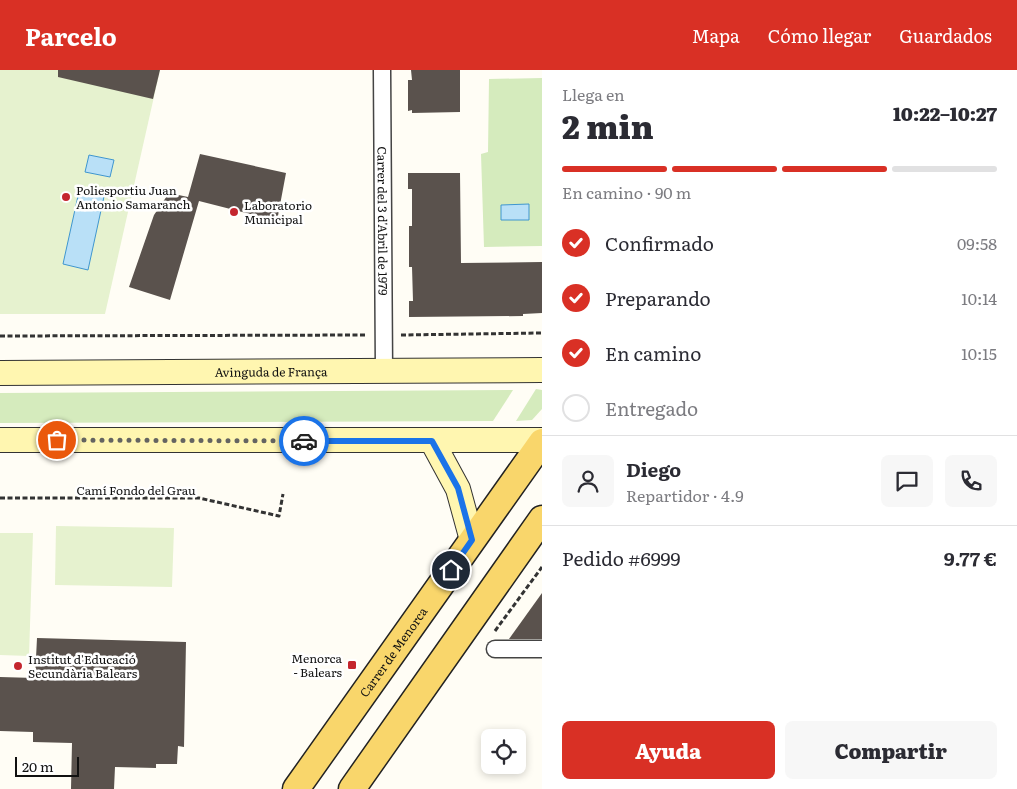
<!DOCTYPE html>
<html lang="es">
<head>
<meta charset="utf-8">
<style>
  :root { --surface:#fff; --page:#f7f7f7; --text:#2b2b33; --muted:#7c7c81; --line:#e1e1e2; --accent:#d93025 }
  body { margin:0; font-family:Literata,serif; background:var(--page); color:var(--text); height:100vh; display:flex; flex-direction:column; font-size:19px; white-space:nowrap }
  * { box-sizing:border-box; margin:0 }
  p { font-size:16px; color:var(--muted) }
  .icon { flex:none; width:28px; height:28px; fill:none; stroke:currentColor; stroke-width:2; stroke-linecap:round; stroke-linejoin:round }
  .map { position:relative; flex:1; overflow:hidden }
  .details { display:flex; flex-direction:column; background:var(--surface); width:475px }
  .details>* { flex:none }
  .buttons { position:absolute; left:481px; top:659px; display:grid; gap:10px }
  .buttons a { display:grid; place-items:center; width:45px; height:45px; border-radius:8px; background:var(--surface); box-shadow:0 2px 8px #0003; font-size:25px }
  .scale { position:absolute; left:15px; bottom:12px; width:64px; box-sizing:border-box; padding-left:5px; border:2px solid #111; border-top:0; font-size:14px; line-height:18px; white-space:nowrap; color:#111; -webkit-text-stroke:4px #fff; paint-order:stroke }
  .pin { position:absolute; display:grid; place-items:center; width:42px; height:42px; color:#fff; margin:-21px; border:2px solid #fff; border-radius:50%; box-shadow:0 1px 5px #0007 }
  .courier { position:absolute; display:grid; place-items:center; width:50px; height:50px; margin:-25px; border:4px solid #1a73e8; border-radius:50%; background:#fff; color:#222; box-shadow:0 1px 6px #0007 }
  .summary em { font-style:normal; font-weight:800 }
  .summary div { display:flex; flex-direction:column-reverse }
  .summary { display:flex; align-items:center; justify-content:space-between; height:85px; padding:0 20px }
  h1 { font-size:32px; font-weight:800; line-height:38px }
  .bar { display:grid; grid-template-columns:repeat(4,1fr); gap:8px 5px; align-content:center; height:60px; padding:0 20px }
  .bar i { height:6px; border-radius:4px; background:var(--line) }
  .bar .on { background:var(--accent) }
  .bar p { grid-column:span 4 }
  .line { display:flex; align-items:center; gap:12px; padding:0 20px; border-top:1px solid var(--line) }
  .line div { flex:1 }
  .round { display:grid; place-items:center; flex:none; width:52px; height:52px; border-radius:8px; background:var(--page) }
  ol { padding:0 20px; list-style:none }
  li { display:flex; align-items:center; gap:15px; height:55px }
  li p { margin-inline-start:auto }
  li .icon { padding:5px; border-radius:50%; background:var(--accent); color:#fff; stroke-width:4 }
  li:last-child { color:var(--muted) }
  li i { width:28px; height:28px; border:2px solid var(--line); border-radius:50% }
  .action { display:flex; gap:10px; margin-top:auto; padding:10px 20px }
  .action a { flex:1; height:58px; border-radius:8px; background:var(--accent); color:#fff; font-size:20px; font-weight:800; line-height:58px; text-align:center }
  .action a+a { background:var(--page); color:var(--text) }
  header { display:flex; align-items:center; gap:30px; box-sizing:border-box; height:70px; padding:0 25px; background:var(--accent); color:#fff }
  header strong { font-size:24px }
  nav { display:flex; gap:28px; margin-inline-start:auto; font-size:18px }
  main { display:flex; flex:1; min-height:0 }
  .map>svg:first-child { display:block }
  .green { fill:#d5ebbd }
  .pitch { fill:#e6f2cf }
  .water { fill:#b9e0f7; stroke:#3f96cf }
  .building { fill:#5a524d }
  .lines { fill:none; stroke-linecap:round; stroke-linejoin:round }
  .street-casing { stroke:#444; stroke-width:19 }
  .secondary-casing { stroke:#333; stroke-width:26 }
  .primary-casing { stroke:#222; stroke-width:29 }
  .path { stroke:#333; stroke-width:3; stroke-dasharray:5 2.5; stroke-linecap:butt }
  .street { stroke:#fff; stroke-width:16 }
  .secondary { stroke:#fff6b0; stroke-width:24 }
  .primary { stroke:#f9d66b; stroke-width:26 }
  .done { stroke:#646461; stroke-width:5; stroke-dasharray:0 9 }
  .route { stroke:#1a73e8; stroke-width:6 }
  .poi-dot { fill:#c4262e; stroke:#fff; stroke-width:2 }
  .labels { text-anchor:middle; dominant-baseline:central; stroke-width:5; stroke-linejoin:round; paint-order:stroke }
  .poi-label { font-size:12px; fill:#111; stroke:#fff; text-anchor:start }
  .street-label { font-size:12px; fill:#111; stroke:#fff }
</style>
</head>
<body>
<header>
<strong>Parcelo</strong>
<nav><a>Mapa</a><a>Cómo llegar</a><a>Guardados</a></nav>
</header>
<main>
<div class="map">
<svg width="542" height="719" viewBox="0 0 542 719">
  <rect width="100%" height="100%" fill="#fffdf5"/>
  <!-- green -->
  <g class="green">
    <polygon points="542,8 542,176 484,177 481,84 488,82 489,9"/>
    <polygon points="536,319 542,320 542,339 532,350 516,351"/>
    <polygon points="513,320 493,351 0,353 0,323"/>
  </g>
  <!-- pitch -->
  <g class="pitch">
    <polygon points="0,0 160,0 105,244 0,244"/>
    <polygon points="56,456 174,458 172,517 55,515"/>
    <polygon points="0,463 33,463 29,586 0,585"/>
  </g>
  <!-- water -->
  <g class="water">
    <polygon points="89,85 114,90 110,107 85,102"/>
    <polygon points="80,117 105,122 88,200 63,194"/>
    <polygon points="529,134 529,150 501,150 501,135"/>
  </g>
  <!-- building -->
  <g class="building">
    <polygon points="58,0 160,0 153,29 58,7"/>
    <polygon points="411,0 460,0 460,42 412,43 412,40 408,41 408,10 412,10"/>
    <polygon points="200,84 286,103 277,151 199,131 170,230 129,217 154,145 169,123 188,127"/>
    <polygon points="408,103 460,103 461,193 542,192 542,243 523,244 523,246 409,247 409,231 413,231 412,197 409,197 409,156 412,156 412,119 408,119"/>
    <polygon points="542,523 542,569 509,569"/>
    <polygon points="37,568 186,572 184,677 178,676 177,694 156,694 156,698 115,697 114,719 71,719 72,673 33,672 33,662 0,661 0,607 35,608"/>
  </g>
  <g class="lines">
    <!-- street casing -->
    <g class="street-casing">
      <g id="street">
        <path id="s1" d="M382,0l2,301"/>
        <polyline points="495,579 542,579"/>
      </g>
    </g>
    <!-- secondary casing -->
    <g class="secondary-casing">
      <g id="secondary">
        <path id="s2" d="M0,303l542,-3"/>
        <polyline points="0,370 542,370"/>
        <polyline points="432,371 458,419 472,470"/>
      </g>
    </g>
    <!-- primary casing -->
    <g class="primary-casing">
      <g id="primary">
        <path id="s3" d="M296,719l246,-347"/>
        <polyline points="352,719 542,449"/>
      </g>
    </g>
    <!-- path -->
    <g class="path">
      <polyline points="401,265 542,263"/>
      <polyline points="0,266 367,265"/>
      <polyline points="0,428 199,428 279,446 283,424"/>
      <polyline points="495,561 542,497"/>
    </g>
    <!-- street -->
    <use href="#street" class="street"/>
    <!-- secondary -->
    <use href="#secondary" class="secondary"/>
    <!-- primary -->
    <use href="#primary" class="primary"/>
  </g>
  <g class="lines">
    <!-- done -->
    <polyline class="done" points="57,370 304,371"/>
    <!-- route -->
    <polyline class="route" points="304,371 432,371 458,418 472,470 451,500"/>
  </g>
  <!-- markers -->
  <g class="poi-dot">
    <circle cx="66" cy="127" r="5"/>
    <circle cx="234" cy="142" r="5"/>
    <rect x="347" y="590" width="10" height="10" rx="2.5"/>
    <circle cx="18" cy="596" r="5"/>
  </g>
  <g class="labels">
    <!-- poi labels -->
    <g class="poi-label">
      <text x="76" y="120">Poliesportiu Juan<tspan x="76" dy="14">Antonio Samaranch</tspan></text>
      <text x="244" y="135">Laboratorio<tspan x="244" dy="14">Municipal</tspan></text>
      <text x="342" y="588" text-anchor="end">Menorca<tspan x="342" dy="14">- Balears</tspan></text>
      <text x="28" y="589">Institut d'Educació<tspan x="28" dy="14">Secundària Balears</tspan></text>
    </g>
    <!-- street labels -->
    <g class="street-label">
      <text stroke="none"><textPath href="#s1" startOffset="151">Carrer del 3 d'Abril de 1979</textPath></text>
      <text stroke="none"><textPath href="#s2" startOffset="271">Avinguda de França</textPath></text>
      <text x="136" y="420">Camí Fondo del Grau</text>
      <text stroke="none"><textPath href="#s3" startOffset="168">Carrer de Menorca</textPath></text>
    </g>
  </g>
</svg>
<div class="buttons">
<a><svg class="icon" aria-label="locate" viewBox="0 0 24 24"><circle cx="12" cy="12" r="6"/><path d="M12 2v4M12 18v4M2 12h4M18 12h4"/></svg></a>
</div>
<div class="scale">20 m</div>
<div class="pin" style="left:57px;top:370px;background:#ea580c"><svg class="icon" aria-label="bag" viewBox="0 0 24 24"><path d="M5 8h14l-1 12H6zM9 8a3 3 0 0 1 6 0"/></svg></div>
<div class="pin" style="left:451px;top:500px;background:#1f2937"><svg class="icon" aria-label="home" viewBox="0 0 24 24"><path d="M3 11l9-7 9 7M6 9v11h12V9"/></svg></div>
<div class="courier" style="left:304px;top:371px"><svg class="icon" aria-label="car" viewBox="0 0 24 24"><path d="M5 17H2v-5l4-1 3-4h7l3 4 3 1v5h-3M9 17h6M6 11h13"/><circle cx="7" cy="17" r="2"/><circle cx="17" cy="17" r="2"/></svg></div>
</div>
<section class="details">
<div class="summary"><div><h1>2 min</h1><p>Llega en</p></div><em>10:22–10:27</em></div>
<div class="bar"><i class="on"></i><i class="on"></i><i class="on"></i><i></i><p>En camino · 90 m</p></div>
<ol>
<li><svg class="icon" aria-label="check" viewBox="0 0 24 24"><path d="M5 12l5 5 9-10"/></svg>Confirmado<p>09:58</p></li>
<li><svg class="icon" aria-label="check" viewBox="0 0 24 24"><path d="M5 12l5 5 9-10"/></svg>Preparando<p>10:14</p></li>
<li><svg class="icon" aria-label="check" viewBox="0 0 24 24"><path d="M5 12l5 5 9-10"/></svg>En camino<p>10:15</p></li>
<li><i></i>Entregado</li>
</ol>
<div class="line" style="height:90px"><a class="round"><svg class="icon" aria-label="person" viewBox="0 0 24 24"><circle cx="12" cy="8" r="4"/><path d="M4 21q1-7 8-7t8 7"/></svg></a><div><b>Diego</b><p>Repartidor · 4.9</p></div><a class="round"><svg class="icon" aria-label="chat" viewBox="0 0 24 24"><path d="M4 5h16v11H9l-5 4z"/></svg></a><a class="round"><svg class="icon" aria-label="phone" viewBox="0 0 24 24"><path d="M5 4h4l2 5-3 2q2 4 5 5l2-3 5 2v4C11 20 4 13 5 4z"/></svg></a></div>
<div class="line" style="height:65px"><div>Pedido #6999</div><b>9.77 €</b></div>
<div class="action"><a>Ayuda</a><a>Compartir</a></div>
</section>
</main>
</body>
</html>
